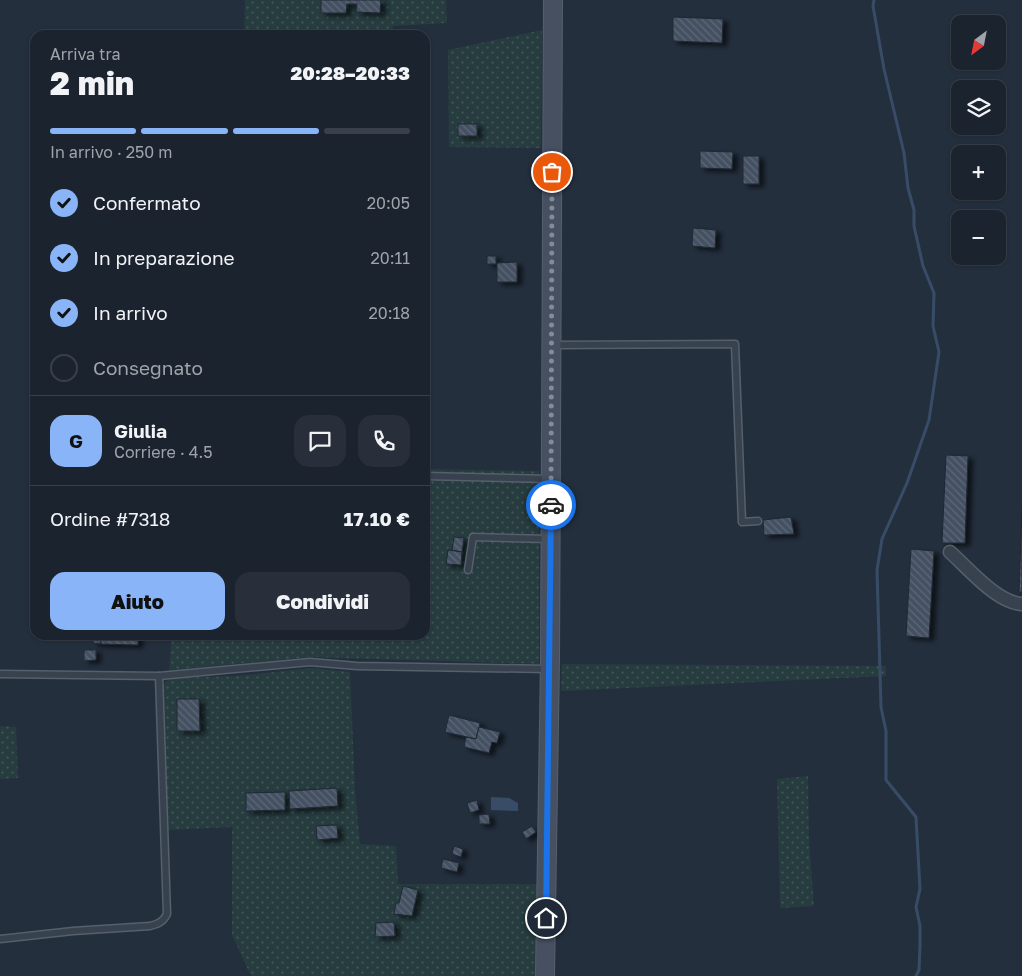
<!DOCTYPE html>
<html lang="it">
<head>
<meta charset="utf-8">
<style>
  :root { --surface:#1b232e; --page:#282f3a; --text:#f1f3f6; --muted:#a0a4aa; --line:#39404a; --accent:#8ab4f8 }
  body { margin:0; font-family:"Golos Text",sans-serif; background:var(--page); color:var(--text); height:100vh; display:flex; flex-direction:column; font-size:19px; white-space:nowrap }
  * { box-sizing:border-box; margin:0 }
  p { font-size:16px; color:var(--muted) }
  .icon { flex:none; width:28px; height:28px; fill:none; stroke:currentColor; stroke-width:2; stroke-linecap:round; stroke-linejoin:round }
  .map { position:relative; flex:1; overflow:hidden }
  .panel { position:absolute; left:30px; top:30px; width:400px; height:610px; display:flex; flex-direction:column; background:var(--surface); border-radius:15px; box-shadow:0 1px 4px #0004,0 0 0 1px var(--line) }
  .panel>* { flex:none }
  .needle { width:32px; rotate:212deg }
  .buttons { position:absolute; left:951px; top:15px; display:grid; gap:10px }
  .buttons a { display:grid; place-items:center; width:55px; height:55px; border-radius:10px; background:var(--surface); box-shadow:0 1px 4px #0004,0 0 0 1px var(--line); font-size:25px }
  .pin { position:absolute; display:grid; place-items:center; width:42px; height:42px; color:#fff; margin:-21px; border:2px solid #fff; border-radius:50%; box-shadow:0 1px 5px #0007 }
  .courier { position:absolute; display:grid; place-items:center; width:50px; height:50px; margin:-25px; border:4px solid #1a73e8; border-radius:50%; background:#fff; color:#222; box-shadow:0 1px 6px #0007 }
  .overview em { font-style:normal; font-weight:800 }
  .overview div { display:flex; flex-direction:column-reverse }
  .overview { display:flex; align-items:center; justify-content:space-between; height:85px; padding:0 20px }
  h1 { font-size:32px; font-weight:800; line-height:38px }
  .bar { display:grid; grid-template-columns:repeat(4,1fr); gap:8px 5px; align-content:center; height:60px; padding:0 20px }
  .bar i { height:6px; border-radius:4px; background:var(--line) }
  .bar .on { background:var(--accent) }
  .bar p { grid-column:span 4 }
  .line { display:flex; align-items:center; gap:12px; padding:0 20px; border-top:1px solid var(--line) }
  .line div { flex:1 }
  .round { display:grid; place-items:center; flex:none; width:52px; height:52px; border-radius:15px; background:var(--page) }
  ol { padding:0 20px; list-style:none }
  li { display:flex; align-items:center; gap:15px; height:55px }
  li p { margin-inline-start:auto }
  li .icon { padding:5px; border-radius:50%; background:var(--accent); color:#111; stroke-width:4 }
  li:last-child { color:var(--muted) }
  li i { width:28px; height:28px; border:2px solid var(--line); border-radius:50% }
  .cta { display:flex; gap:10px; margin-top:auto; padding:10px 20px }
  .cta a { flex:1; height:58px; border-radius:15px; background:var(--accent); color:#111; font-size:20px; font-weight:800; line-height:58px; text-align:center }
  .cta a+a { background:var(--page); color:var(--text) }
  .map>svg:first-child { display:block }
  .green { fill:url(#green-dots); fill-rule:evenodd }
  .water { fill:#394c67 }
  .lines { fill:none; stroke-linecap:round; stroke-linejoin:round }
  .stream { stroke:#394c67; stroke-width:3 }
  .building { fill:url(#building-back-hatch); stroke:#1f2835; filter:url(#shadow) }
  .lane-casing { stroke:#565f6c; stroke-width:9 }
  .street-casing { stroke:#565f6c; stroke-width:15 }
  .secondary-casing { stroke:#565f6c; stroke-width:20 }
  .lane { stroke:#38414e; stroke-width:6 }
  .street { stroke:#38414e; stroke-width:12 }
  .secondary { stroke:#465061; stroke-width:18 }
  .done { stroke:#828b98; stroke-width:5; stroke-dasharray:0 9 }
  .route { stroke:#1a73e8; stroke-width:6 }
</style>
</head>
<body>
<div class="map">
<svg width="1022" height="976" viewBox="0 0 1022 976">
  <defs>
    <pattern id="green-dots" width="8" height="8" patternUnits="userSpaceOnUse" patternTransform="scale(1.25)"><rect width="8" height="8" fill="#263c3f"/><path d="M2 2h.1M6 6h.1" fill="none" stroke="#435659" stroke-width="1.8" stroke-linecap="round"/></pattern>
    <pattern id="building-back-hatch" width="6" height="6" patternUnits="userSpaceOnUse" patternTransform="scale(1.25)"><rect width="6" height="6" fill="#455162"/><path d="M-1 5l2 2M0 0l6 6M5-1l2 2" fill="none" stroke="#5d6877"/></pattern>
    <filter id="shadow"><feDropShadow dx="5" dy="3" stdDeviation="2.5" flood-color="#0009"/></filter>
  </defs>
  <rect width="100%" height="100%" fill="#242f3e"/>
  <!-- green -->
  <g class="green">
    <polygon points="245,0 321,0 321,13 346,13 347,4 357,4 357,12 380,13 381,0 446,0 447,23 393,26 393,35 244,35"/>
    <path d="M542,30l-1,118 -92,-1 -1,-97zM458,124h19v12h-19z"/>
    <path d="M425,469l114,2v193l-229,-7 -141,13 3,-35h253zM454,537l9,1 -2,27 -15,-2 2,-13h4z"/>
    <polygon points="562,664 886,666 886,676 561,691"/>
    <path d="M312,668l38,4 5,119 5,53 36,2 2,38h144l-1,92h-290l-19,-41v-108l-65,3 -5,-142 4,-7 7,-3 65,-2zM177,699h22l-21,32zM337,789l1,17 -48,3zM285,792v18l-39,1v-18zM336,825l1,13 -20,2z"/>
    <polygon points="0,726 16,727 18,778 0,779"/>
    <polygon points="808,776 809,841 814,906 780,908 777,779"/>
  </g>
  <!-- water -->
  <polygon class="water" points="491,797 509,798 518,803 518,811 491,810"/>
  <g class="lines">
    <!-- stream -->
    <polyline class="stream" points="874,0 873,6 884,69 904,153 908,188 914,210 914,226 923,266 934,293 933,326 939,352 929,420 907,483 882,539 877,570 881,707 886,731 886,780 916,817 920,889 916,907 920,926 920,946 919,970 916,976"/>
  </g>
  <!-- building -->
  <g class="building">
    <polygon points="321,0 381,0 380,13 356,12 357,4 347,4 346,13 321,13"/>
    <polygon points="673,17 723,19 722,43 673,41"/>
    <rect x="458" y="124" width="19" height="12"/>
    <polygon points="700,151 733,152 732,169 700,168"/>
    <rect x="743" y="156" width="16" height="28"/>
    <polygon points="693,228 716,230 715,248 692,246"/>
    <rect x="487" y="256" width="9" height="8"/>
    <polygon points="517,262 517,282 497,282 497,263"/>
    <polygon points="946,455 968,456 965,543 942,543"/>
    <polygon points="1022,509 1022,592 1019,592"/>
    <polygon points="791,517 794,534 764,535 763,520"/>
    <polygon points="454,537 464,538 462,552 452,550"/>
    <polygon points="911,549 934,551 929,638 906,636"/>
    <polygon points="448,550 462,552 461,565 446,564"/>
    <polygon points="94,635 101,635 101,644 93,643"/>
    <polygon points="101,635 138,635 138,645 101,644"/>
    <polygon points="84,650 96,650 96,660 84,661"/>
    <polygon points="177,699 199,699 200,731 177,731"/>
    <polygon points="449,715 480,723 476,739 445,732"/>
    <polygon points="479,727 500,732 497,743 492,742 489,753 464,747 466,737 476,739"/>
    <polygon points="337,788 338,806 290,809 289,791"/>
    <polygon points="285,792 285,810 246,811 246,793"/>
    <polygon points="477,800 479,810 470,813 467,803"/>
    <polygon points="489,814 490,824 479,824 479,815"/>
    <polygon points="337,825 338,838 317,840 316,826"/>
    <polygon points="532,826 536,832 526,839 522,832"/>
    <polygon points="454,846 463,849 461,857 452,854"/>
    <polygon points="443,859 459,863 457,872 441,868"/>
    <polygon points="403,886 418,890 412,916 394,914 396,903 399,903"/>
    <polygon points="394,922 395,936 375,937 376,923"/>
  </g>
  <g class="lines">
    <!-- lane casing -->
    <g class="lane-casing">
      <g id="lane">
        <polyline points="553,345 735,344 742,522 758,521"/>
        <polyline points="425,476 550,479"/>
        <polyline points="468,570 473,537 549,539"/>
        <polyline points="0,674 159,676 310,662 357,666 548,669"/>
        <path d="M0,939l73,-8 77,-5c8,-2 13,-4 17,-12l-8,-238"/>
      </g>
    </g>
    <!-- street casing -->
    <g class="street-casing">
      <path id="street" d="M950,552c18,16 47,51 72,52"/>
    </g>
    <!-- secondary casing -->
    <g class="secondary-casing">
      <polyline id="secondary" points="545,976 550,660 553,0"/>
    </g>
    <!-- lane -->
    <use href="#lane" class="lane"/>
    <!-- street -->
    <use href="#street" class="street"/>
    <!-- secondary -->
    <use href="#secondary" class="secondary"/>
  </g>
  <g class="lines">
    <!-- done -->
    <polyline class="done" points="551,505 552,172"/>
    <!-- route -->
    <polyline class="route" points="546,918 551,505"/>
  </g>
</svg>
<div class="buttons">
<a><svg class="needle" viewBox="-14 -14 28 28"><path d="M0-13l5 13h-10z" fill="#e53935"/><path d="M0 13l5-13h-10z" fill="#a0a4aa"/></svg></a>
<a><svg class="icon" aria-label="layers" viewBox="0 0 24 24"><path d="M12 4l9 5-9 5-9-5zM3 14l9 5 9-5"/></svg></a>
<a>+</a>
<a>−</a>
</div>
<div class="pin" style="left:552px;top:172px;background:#ea580c"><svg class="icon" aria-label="bag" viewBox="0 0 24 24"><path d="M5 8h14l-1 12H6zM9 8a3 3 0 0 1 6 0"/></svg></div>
<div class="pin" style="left:546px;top:918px;background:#1f2937"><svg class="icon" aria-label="home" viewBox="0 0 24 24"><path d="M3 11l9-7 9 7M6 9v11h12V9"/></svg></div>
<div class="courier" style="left:551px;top:505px"><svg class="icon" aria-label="car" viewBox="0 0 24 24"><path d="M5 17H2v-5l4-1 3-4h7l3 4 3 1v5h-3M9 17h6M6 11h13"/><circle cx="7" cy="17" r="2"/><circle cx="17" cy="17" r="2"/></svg></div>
<section class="panel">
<div class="overview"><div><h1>2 min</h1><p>Arriva tra</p></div><em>20:28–20:33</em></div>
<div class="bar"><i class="on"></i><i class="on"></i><i class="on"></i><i></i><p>In arrivo · 250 m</p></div>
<ol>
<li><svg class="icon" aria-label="check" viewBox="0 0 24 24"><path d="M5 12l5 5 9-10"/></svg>Confermato<p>20:05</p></li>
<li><svg class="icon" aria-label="check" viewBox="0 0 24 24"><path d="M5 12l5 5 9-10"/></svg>In preparazione<p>20:11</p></li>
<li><svg class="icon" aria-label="check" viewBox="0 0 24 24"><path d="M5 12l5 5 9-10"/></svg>In arrivo<p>20:18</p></li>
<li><i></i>Consegnato</li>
</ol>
<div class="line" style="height:90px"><b class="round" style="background:var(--accent);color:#111">G</b><div><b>Giulia</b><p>Corriere · 4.5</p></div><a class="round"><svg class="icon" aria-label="chat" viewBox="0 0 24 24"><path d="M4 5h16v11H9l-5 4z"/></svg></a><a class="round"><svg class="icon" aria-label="phone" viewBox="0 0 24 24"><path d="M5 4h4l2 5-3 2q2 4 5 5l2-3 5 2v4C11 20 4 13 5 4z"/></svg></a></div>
<div class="line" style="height:65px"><div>Ordine #7318</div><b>17.10 €</b></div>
<div class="cta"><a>Aiuto</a><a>Condividi</a></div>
</section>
</div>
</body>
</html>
